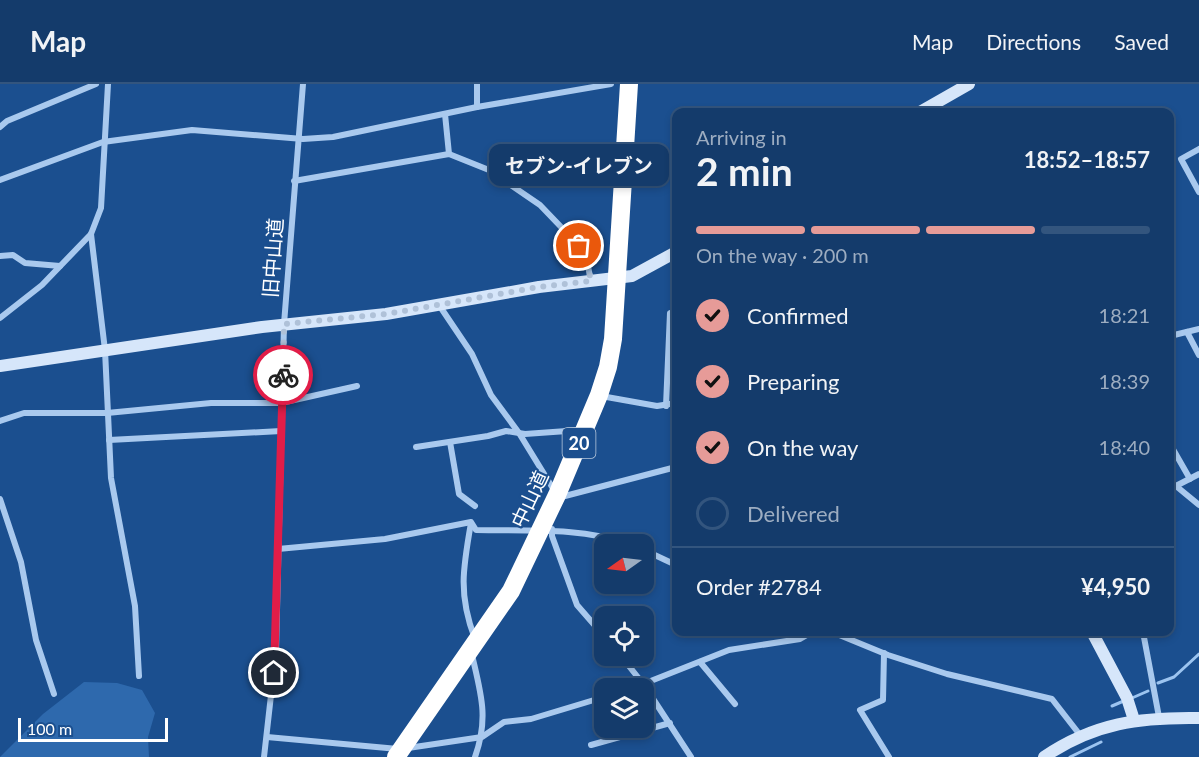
<!DOCTYPE html>
<html lang="en">
<head>
<meta charset="utf-8">
<style>
  :root { --surface:#143b6b; --page:#214673; --text:#f1f3f6; --muted:#9dadc1; --line:#33557e; --accent:#e69b98 }
  body { margin:0; font-family:Lato,"Noto Sans JP",sans-serif; background:var(--page); color:var(--text); height:100vh; display:flex; flex-direction:column; font-size:22px; white-space:nowrap }
  * { box-sizing:border-box; margin:0 }
  p { font-size:20px; color:var(--muted) }
  .icon { flex:none; width:33px; height:33px; fill:none; stroke:currentColor; stroke-width:2; stroke-linecap:round; stroke-linejoin:round }
  .map { position:relative; flex:1; overflow:hidden }
  .panel { position:absolute; left:672px; top:24px; width:502px; height:528px; display:flex; flex-direction:column; background:var(--surface); border-radius:12px; box-shadow:0 3px 9px #0003,0 0 0 2px var(--line) }
  .panel>* { flex:none }
  .needle { width:39px; rotate:256deg }
  .buttons { position:absolute; left:594px; top:450px; display:grid; gap:12px }
  .buttons a { display:grid; place-items:center; width:60px; height:60px; border-radius:12px; background:var(--surface); box-shadow:0 3px 9px #0003,0 0 0 2px var(--line); font-size:30px }
  .scale { position:absolute; left:18px; bottom:15px; width:150px; box-sizing:border-box; padding-left:6px; border:3px solid #fff; border-top:0; font-size:16px; line-height:21px; white-space:nowrap; color:#fff; -webkit-text-stroke:4px #1b4f8f; paint-order:stroke }
  .pin { position:absolute; display:grid; place-items:center; width:51px; height:51px; color:#fff; margin:-26px; border:3px solid #fff; border-radius:50%; box-shadow:0 2px 6px #0007 }
  .courier { position:absolute; display:grid; place-items:center; width:60px; height:60px; margin:-30px; border:4px solid #e11d48; border-radius:50%; background:#fff; color:#222; box-shadow:0 2px 8px #0007 }
  .bubble { position:absolute; height:42px; border-radius:12px; background:var(--surface); box-shadow:0 3px 9px #0003,0 0 0 2px var(--line); font-size:20px; font-weight:700; line-height:42px; text-align:center }
  .overview em { font-style:normal; font-weight:700 }
  .overview div { display:flex; flex-direction:column-reverse }
  .overview { display:flex; align-items:center; justify-content:space-between; height:102px; padding:0 24px }
  h1 { font-size:39px; font-weight:700; line-height:45px }
  .bar { display:grid; grid-template-columns:repeat(4,1fr); gap:9px 6px; align-content:center; height:72px; padding:0 24px }
  .bar i { height:8px; border-radius:4px; background:var(--line) }
  .bar .current { background:var(--accent) }
  .bar p { grid-column:span 4 }
  .line { display:flex; align-items:center; gap:15px; padding:0 24px; border-top:2px solid var(--line) }
  .line div { flex:1 }
  ol { padding:0 24px; list-style:none }
  li { display:flex; align-items:center; gap:18px; height:66px }
  li p { margin-inline-start:auto }
  li .icon { padding:6px; border-radius:50%; background:var(--accent); color:#111; stroke-width:4 }
  li:last-child { color:var(--muted) }
  li i { width:33px; height:33px; border:3px solid var(--line); border-radius:50% }
  header { display:flex; align-items:center; gap:36px; box-sizing:border-box; height:84px; padding:0 30px; background:var(--surface); border-bottom:2px solid var(--line) }
  header strong { font-size:28px }
  nav { display:flex; gap:33px; margin-inline-start:auto; font-size:21px }
  .map>svg:first-child { display:block }
  .green { fill:#2e69ad }
  .lines { fill:none; stroke-linecap:round; stroke-linejoin:round }
  .stream { stroke:#9cc4f0; stroke-width:3 }
  .street { stroke:#a9c9ee; stroke-width:6 }
  .secondary { stroke:#d6e6fa; stroke-width:12 }
  .highway { stroke:#fff; stroke-width:18 }
  .done { stroke:#afc1d8; stroke-width:6; stroke-dasharray:0 10.8 }
  .route { stroke:#e11d48; stroke-width:8 }
  .labels { text-anchor:middle; dominant-baseline:central; stroke-width:4.5; stroke-linejoin:round; paint-order:stroke }
  .shield { fill:#1b4f8f; stroke:#bbcadd; stroke-width:1.5 }
  .shield-label { font-size:18px; font-weight:bold; fill:#fff }
  .street-label { font-size:20px; fill:#fff; stroke:#1b4f8f }
</style>
</head>
<body>
<header>
<strong>Map</strong>
<nav><a>Map</a><a>Directions</a><a>Saved</a></nav>
</header>
<div class="map">
<svg width="1199" height="673" viewBox="0 0 1199 673">
  <rect width="100%" height="100%" fill="#1b4f8f"/>
  <!-- green -->
  <polygon class="green" points="84,598 117,599 142,606 155,629 148,653 149,673 0,673 43,630"/>
  <g class="lines">
    <!-- stream -->
    <g class="stream">
      <polyline points="1158,599 1174,593 1199,570"/>
      <polyline points="1132,614 1148,607"/>
      <polyline points="1112,622 1126,616"/>
      <polyline points="1070,673 1101,658"/>
    </g>
    <!-- street -->
    <g class="street">
      <polyline points="477,23 477,0"/>
      <polyline points="445,30 449,70"/>
      <polyline points="0,43 7,37 96,0"/>
      <polyline points="1199,65 1181,75 1199,108"/>
      <polyline points="0,96 103,58 192,46 303,55 333,53 477,23 611,0"/>
      <polyline points="294,97 449,70 489,86 540,121 585,168 591,197"/>
      <polyline points="91,150 105,266 111,394 135,522 139,592"/>
      <polyline points="0,172 13,171 25,179 60,182"/>
      <polyline points="439,221 472,270 491,311 519,349 557,411 565,412 676,383"/>
      <polyline points="0,234 42,201 91,150 101,124 108,0"/>
      <polyline points="1187,248 1199,271"/>
      <polyline points="1170,252 1199,245"/>
      <polyline points="601,312 657,322 676,319"/>
      <polyline points="666,322 670,229 676,227"/>
      <polyline points="0,337 24,329 107,329 211,319 281,319 357,302"/>
      <polyline points="109,356 281,347"/>
      <polyline points="450,358 459,410 475,422"/>
      <polyline points="1170,360 1190,395"/>
      <polyline points="416,363 488,352 506,347 525,350 581,346"/>
      <polyline points="1176,402 1199,421"/>
      <polyline points="1170,405 1199,390"/>
      <polyline points="0,415 21,478 36,556 54,610"/>
      <path d="M471,439c-8,45 -13,72 4,116"/>
      <polyline points="552,445 552,452 577,521 604,552"/>
      <path d="M278,465l107,-10 86,-17 5,8c53,1 103,-3 154,14"/>
      <polyline points="644,466 676,481"/>
      <polyline points="832,548 888,571 947,590 1052,615 1080,651"/>
      <polyline points="1143,548 1159,633"/>
      <polyline points="884,569 883,616 860,626 889,673"/>
      <path d="M472,571c9,39 17,63 3,102"/>
      <polyline points="621,572 644,601 691,673"/>
      <polyline points="700,578 735,620"/>
      <polyline points="633,604 729,566 800,555 812,548"/>
      <polyline points="267,653 398,665"/>
      <polyline points="591,661 670,639"/>
      <polyline points="408,664 482,653 504,638 531,635 604,613"/>
      <polyline points="264,673 276,567 284,240 303,0"/>
    </g>
    <!-- secondary -->
    <g class="secondary">
      <polyline points="920,28 969,0"/>
      <polyline points="0,282 262,243 386,230 539,203 632,192 676,168"/>
      <polyline points="1092,548 1127,614 1134,636"/>
      <path d="M1044,673c50,-34 96,-40 155,-39"/>
    </g>
    <!-- highway -->
    <polyline class="highway" points="396,673 511,507 557,411 599,311 608,283 613,255 629,0"/>
  </g>
  <g class="lines">
    <!-- done -->
    <polyline class="done" points="283,291 284,240 386,230 539,203 591,197 585,168 579,162"/>
    <!-- route -->
    <polyline class="route" points="274,589 283,291"/>
  </g>
  <g class="labels">
    <!-- shield labels -->
    <rect class="shield" x="562.5" y="344" width="33" height="30" rx="4.5"/>
    <g class="shield-label">
      <text x="579" y="359">20</text>
    </g>
    <!-- street labels -->
    <g class="street-label">
      <text transform="translate(272 174) rotate(-86)">旧中山道</text>
      <text transform="translate(529 415) rotate(-65)">中山道</text>
    </g>
  </g>
</svg>
<div class="buttons">
<a><svg class="needle" viewBox="-14 -14 28 28"><path d="M0-13l5 13h-10z" fill="#e53935"/><path d="M0 13l5-13h-10z" fill="#9dadc1"/></svg></a>
<a><svg class="icon" aria-label="locate" viewBox="0 0 24 24"><circle cx="12" cy="12" r="6"/><path d="M12 2v4M12 18v4M2 12h4M18 12h4"/></svg></a>
<a><svg class="icon" aria-label="layers" viewBox="0 0 24 24"><path d="M12 4l9 5-9 5-9-5zM3 14l9 5 9-5"/></svg></a>
</div>
<div class="scale">100 m</div>
<div class="pin" style="left:579px;top:162px;background:#ea580c"><svg class="icon" aria-label="bag" viewBox="0 0 24 24"><path d="M5 8h14l-1 12H6zM9 8a3 3 0 0 1 6 0"/></svg></div>
<div class="pin" style="left:274px;top:589px;background:#1f2937"><svg class="icon" aria-label="home" viewBox="0 0 24 24"><path d="M3 11l9-7 9 7M6 9v11h12V9"/></svg></div>
<div class="courier" style="left:283px;top:291px"><svg class="icon" aria-label="bike" viewBox="0 0 24 24"><circle cx="6" cy="16" r="4"/><circle cx="18" cy="16" r="4"/><path d="M6 16l4-8h5l3 8M10 8l3 8H6M13 5h3"/></svg></div>
<div class="bubble" style="left:489px;top:60px;width:180px">セブン-イレブン</div>
<section class="panel">
<div class="overview"><div><h1>2 min</h1><p>Arriving in</p></div><em>18:52–18:57</em></div>
<div class="bar"><i class="current"></i><i class="current"></i><i class="current"></i><i></i><p>On the way · 200 m</p></div>
<ol>
<li><svg class="icon" aria-label="check" viewBox="0 0 24 24"><path d="M5 12l5 5 9-10"/></svg>Confirmed<p>18:21</p></li>
<li><svg class="icon" aria-label="check" viewBox="0 0 24 24"><path d="M5 12l5 5 9-10"/></svg>Preparing<p>18:39</p></li>
<li><svg class="icon" aria-label="check" viewBox="0 0 24 24"><path d="M5 12l5 5 9-10"/></svg>On the way<p>18:40</p></li>
<li><i></i>Delivered</li>
</ol>
<div class="line" style="height:78px"><div>Order #2784</div><b>¥4,950</b></div>
</section>
</div>
</body>
</html>
